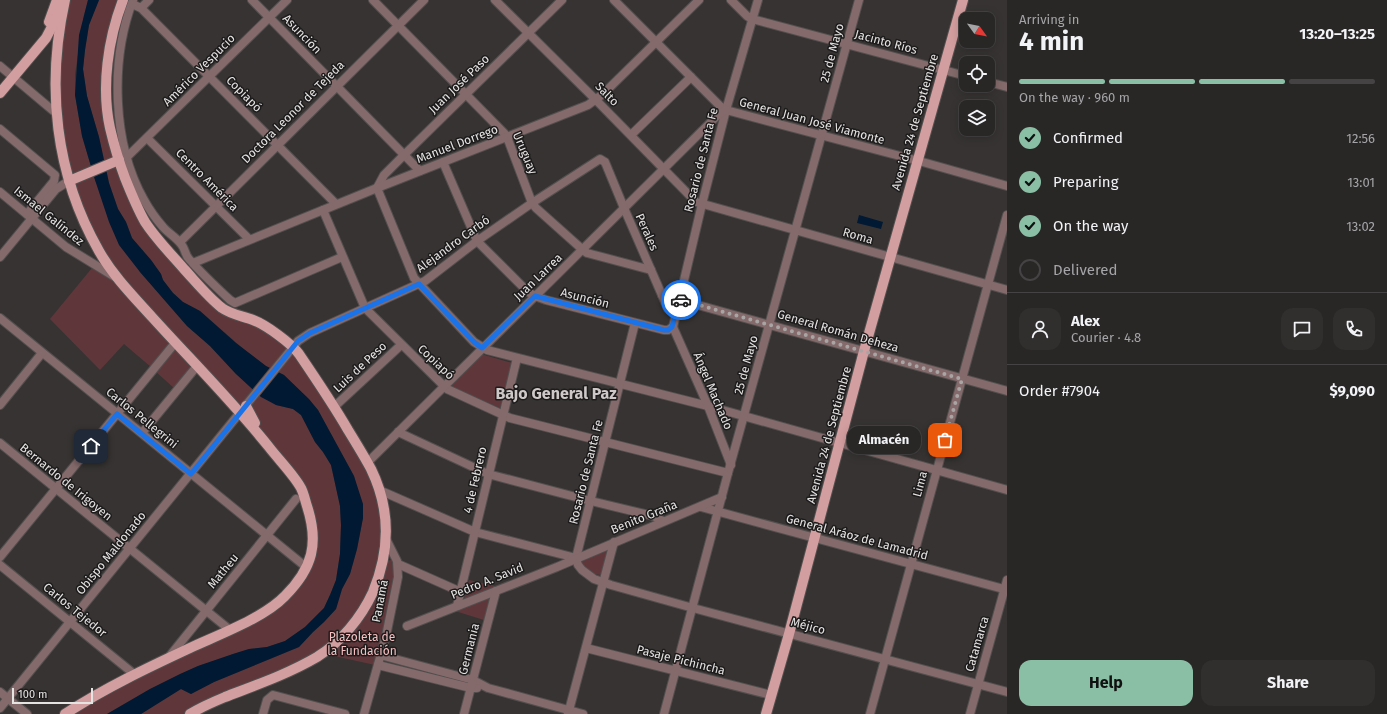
<!DOCTYPE html>
<html lang="en">
<head>
<meta charset="utf-8">
<style>
  :root { --surface:#292626; --page:#312e2e; --text:#f1f3f6; --muted:#a5a5a7; --line:#454343; --accent:#8abfa5 }
  body { margin:0; font-family:"Fira Sans",sans-serif; background:var(--page); color:var(--text); height:100vh; display:flex; flex-direction:column; font-size:15px; white-space:nowrap }
  * { box-sizing:border-box; margin:0 }
  p { font-size:13px; color:var(--muted) }
  .icon { flex:none; width:22px; height:22px; fill:none; stroke:currentColor; stroke-width:2; stroke-linecap:round; stroke-linejoin:round }
  .map { position:relative; flex:1; overflow:hidden }
  .drawer { display:flex; flex-direction:column; background:var(--surface); width:380px }
  .drawer>* { flex:none }
  .needle { width:26px; rotate:123deg }
  .buttons { position:absolute; left:959px; top:12px; display:grid; gap:8px }
  .buttons a { display:grid; place-items:center; width:36px; height:36px; border-radius:8px; background:var(--surface); box-shadow:0 2px 10px #0003,0 0 0 1px var(--line); font-size:20px }
  .scale { position:absolute; left:12px; bottom:10px; width:81px; box-sizing:border-box; padding-left:4px; border:2px solid #e6e3e3; border-top:0; font-size:11px; line-height:14px; white-space:nowrap; color:#e6e3e3; -webkit-text-stroke:3px #1d1b1b; paint-order:stroke }
  .pin { position:absolute; display:grid; place-items:center; width:34px; height:34px; color:#fff; margin:-17px; border-radius:8px; box-shadow:0 2px 6px #0006 }
  .courier { position:absolute; display:grid; place-items:center; width:40px; height:40px; margin:-20px; border:3px solid #1a73e8; border-radius:50%; background:#fff; color:#222; box-shadow:0 1px 5px #0007 }
  .bubble { position:absolute; height:28px; border-radius:12px; background:var(--surface); box-shadow:0 2px 10px #0003,0 0 0 1px var(--line); font-size:13px; font-weight:700; line-height:28px; text-align:center }
  .summary em { font-style:normal; font-weight:700 }
  .summary div { display:flex; flex-direction:column-reverse }
  .summary { display:flex; align-items:center; justify-content:space-between; height:68px; padding:0 12px }
  h1 { font-size:26px; font-weight:700; line-height:30px }
  .bar { display:grid; grid-template-columns:repeat(4,1fr); gap:6px 4px; align-content:center; height:48px; padding:0 12px }
  .bar i { height:5px; border-radius:3px; background:var(--line) }
  .bar .current { background:var(--accent) }
  .bar p { grid-column:span 4 }
  .line { display:flex; align-items:center; gap:10px; padding:0 12px; border-top:1px solid var(--line) }
  .line div { flex:1 }
  .round { display:grid; place-items:center; flex:none; width:42px; height:42px; border-radius:12px; background:var(--page) }
  ol { padding:0 12px; list-style:none }
  li { display:flex; align-items:center; gap:12px; height:44px }
  li p { margin-inline-start:auto }
  li .icon { padding:4px; border-radius:50%; background:var(--accent); color:#111; stroke-width:4 }
  li:last-child { color:var(--muted) }
  li i { width:22px; height:22px; border:2px solid var(--line); border-radius:50% }
  .primary-button { display:flex; gap:8px; margin-top:auto; padding:8px 12px }
  .primary-button a { flex:1; height:46px; border-radius:12px; background:var(--accent); color:#111; font-size:16px; font-weight:700; line-height:46px; text-align:center }
  .primary-button a+a { background:var(--page); color:var(--text) }
  main { display:flex; flex:1; min-height:0 }
  .map>svg:first-child { display:block }
  .green { fill:#5f373a }
  .water { fill:#011932 }
  .lines { fill:none; stroke-linecap:round; stroke-linejoin:round }
  .minor-casing { stroke:#534f4f; stroke-width:10 }
  .major-casing { stroke:#534f4f; stroke-width:12 }
  .minor { stroke:#846a6b; stroke-width:8 }
  .major { stroke:#d39ea0; stroke-width:10 }
  .done { stroke:#a9a5a5; stroke-width:4; stroke-dasharray:0 7.2 }
  .route { stroke:#1a73e8; stroke-width:5 }
  .labels { text-anchor:middle; dominant-baseline:central; stroke-width:3; stroke-linejoin:round; paint-order:stroke }
  .street-label { font-size:12px; fill:#e6e3e3; stroke:#1d1b1b }
  .park-label { font-size:12px; fill:#f6bfc1; stroke:#1d1b1b }
  .district-label { font-size:16px; font-weight:bold; fill:#cec8c8; stroke:#1d1b1b }
</style>
</head>
<body>
<main>
<div class="map">
<svg width="1007" height="714" viewBox="0 0 1007 714">
  <rect width="100%" height="100%" fill="#373333"/>
  <!-- green -->
  <g class="green">
    <polygon points="65,0 88,0 84,15 75,74 75,95 82,136 95,180 140,272 187,326 210,346 236,374 276,405 293,409 301,415 315,442 323,452 331,465 340,506 341,525 340,554 336,580 330,595 324,608 305,627 285,641 267,647 249,649 233,654 198,666 150,689 107,714 65,714 280,601 311,555 302,491 111,270 69,181 55,88"/>
    <polygon points="99,0 123,0 115,24 108,113 137,206 210,298 293,347 368,462 385,513 376,584 333,646 190,714 141,714 181,689 191,694 214,682 299,647 313,632 324,622 336,609 342,589 350,574 357,549 363,518 354,476 318,410 284,375 266,366 248,353 200,311 183,302 173,293 163,280 161,274 151,260 132,238 126,222 118,209 109,183 99,137 87,96 83,69 85,50 89,25"/>
    <polygon points="92,268 122,286 170,344 151,367 124,344 100,370 50,319"/>
    <polygon points="175,347 192,369 174,388 155,371"/>
    <polygon points="481,354 512,363 500,408 450,386"/>
    <path d="M609,548l-7,27c-10,0 -16,-6 -23,-14z"/>
    <polygon points="391,560 393,562 395,573 382,638 375,665 325,654 343,639 387,561"/>
    <polygon points="469,580 496,586 463,602"/>
    <polygon points="491,596 484,620 455,611"/>
  </g>
  <!-- water -->
  <g class="water">
    <polygon points="88,0 99,0 89,25 85,50 83,69 87,96 99,137 109,183 118,209 126,222 132,238 151,260 161,274 163,280 173,293 183,302 200,311 236,343 266,366 284,375 309,399 318,410 354,476 363,504 363,518 357,549 350,574 342,589 336,609 324,622 313,632 299,647 214,682 191,694 181,689 141,714 107,714 150,689 180,674 198,666 233,654 249,649 267,647 285,641 305,627 324,608 330,595 336,580 340,554 341,525 340,506 331,465 323,452 315,442 301,415 293,409 276,405 261,397 236,374 210,346 187,326 140,272 119,245 109,222 95,180 82,136 75,95 79,35"/>
    <polygon points="859,215 883,222 881,229 857,223"/>
  </g>
  <g class="lines">
    <!-- minor casing -->
    <g class="minor-casing">
      <g id="minor">
        <path d="M133,0c-23,60 -21,143 11,200 5,9 12,19 19,27 5,6 13,10 18,17 4,4 4,11 8,15 13,15 27,28 41,41l5,3 107,-46"/>
        <polyline points="252,0 420,171"/>
        <polyline points="373,0 504,133 507,137 532,203 536,208 583,250 587,253 651,270"/>
        <polyline points="495,0 596,100 696,202 1007,290"/>
        <polyline points="614,0 720,106 726,110 919,161 1007,186"/>
        <polyline points="731,0 747,16 752,19 966,76"/>
        <polyline points="132,4 141,8 336,204"/>
        <polyline points="141,8 149,0"/>
        <polyline points="0,66 57,114"/>
        <polyline points="988,82 1007,87"/>
        <polyline points="0,129 55,175 54,181 27,214"/>
        <polyline points="631,135 691,77"/>
        <polyline points="147,138 249,239"/>
        <polyline points="127,157 287,0"/>
        <polyline points="443,162 477,241 528,292 535,296 546,300 664,330 668,330 673,327"/>
        <polyline points="377,188 414,278 474,342 487,350 708,406 1007,490"/>
        <polyline points="377,188 384,175 404,155 562,0"/>
        <polyline points="0,192 66,247 115,277"/>
        <polyline points="323,210 365,308 447,389 510,418 728,473"/>
        <polyline points="180,242 424,0"/>
        <polyline points="0,257 56,189 69,181"/>
        <polyline points="193,263 377,188 588,105 603,94 699,0"/>
        <polyline points="662,295 1007,391"/>
        <polyline points="0,318 306,567"/>
        <polyline points="673,327 702,204 726,110 758,0"/>
        <polyline points="673,327 708,406 731,465"/>
        <polyline points="0,405 42,353"/>
        <polyline points="334,407 401,345"/>
        <polyline points="398,432 488,474 591,501 653,516 663,521"/>
        <polyline points="142,433 197,366"/>
        <polyline points="0,443 230,630"/>
        <polyline points="368,462 718,115 726,110"/>
        <polyline points="379,490 475,532 576,558"/>
        <polyline points="701,507 1007,590"/>
        <polyline points="0,557 175,343"/>
        <polyline points="576,558 578,565 582,570 594,579 611,585 693,608 1007,692"/>
        <polyline points="576,558 635,323"/>
        <polyline points="398,564 461,592"/>
        <polyline points="0,565 134,674"/>
        <polyline points="457,606 517,358"/>
        <polyline points="407,626 557,567 722,497"/>
        <polyline points="586,648 771,695"/>
        <polyline points="380,655 473,680 488,688 583,714"/>
        <polyline points="169,657 296,499"/>
        <polyline points="378,665 471,688 477,688"/>
        <polyline points="0,692 27,714"/>
        <polyline points="0,708 298,341 310,333 425,281 477,241 532,203 600,159 605,162 624,208 668,309 675,313"/>
        <polyline points="263,714 267,700 273,695 345,714"/>
        <polyline points="364,714 386,636 398,577 397,561 386,539"/>
        <polyline points="464,714 496,591"/>
        <polyline points="568,714 614,542"/>
        <polyline points="664,714 728,473 859,0"/>
        <polyline points="870,714 1007,215"/>
        <polyline points="970,714 1007,580"/>
      </g>
    </g>
    <!-- major casing -->
    <g class="major-casing">
      <g id="major">
        <path d="M65,0c-19,86 -10,174 34,251 14,25 35,46 53,66 39,43 81,85 117,130 10,13 25,28 32,41 3,6 4,12 6,18 12,37 6,62 -22,90 -21,22 -67,39 -95,52 -43,20 -85,40 -125,66"/>
        <path d="M123,0c-15,39 -22,87 -13,128 4,17 9,34 15,50 6,15 12,30 20,44 11,17 26,32 39,47 12,13 24,28 38,39 10,7 21,8 31,12 13,5 38,23 46,34 17,25 34,50 49,76 8,13 16,26 23,39 20,41 19,82 2,123 -12,26 -32,50 -56,65 -29,17 -61,28 -92,40 -12,5 -24,10 -35,17"/>
        <polyline points="49,22 57,0"/>
        <polyline points="0,93 46,38 57,17"/>
        <polyline points="69,181 119,160"/>
        <polyline points="246,406 255,423"/>
        <polyline points="766,714 789,634 864,351 963,0"/>
      </g>
    </g>
    <!-- minor -->
    <use href="#minor" class="minor"/>
    <!-- major -->
    <use href="#major" class="major"/>
  </g>
  <g class="lines">
    <!-- done -->
    <polyline class="done" points="681,300 962,379 945,440"/>
    <!-- route -->
    <polyline class="route" points="91,446 117,414 191,474 298,341 310,333 419,284 474,342 482,348 535,296 664,330 668,330 672,327 679,299 681,300"/>
  </g>
  <g class="labels">
    <!-- street labels -->
    <g class="street-label">
      <text transform="translate(302 34) rotate(46)">Asunción</text>
      <text transform="translate(886 42) rotate(15)">Jacinto Ríos</text>
      <text transform="translate(832 53) rotate(-75)">25 de Mayo</text>
      <text transform="translate(199 70) rotate(-45)">Américo Vespucio</text>
      <text transform="translate(459 84) rotate(-44)">Juan José Paso</text>
      <text transform="translate(244 94) rotate(45)">Copiapó</text>
      <text transform="translate(607 94) rotate(45)">Salto</text>
      <text transform="translate(293 112) rotate(-45)">Doctora Leonor de Tejeda</text>
      <text transform="translate(812 121) rotate(15)">General Juan José Viamonte</text>
      <text transform="translate(915 122) rotate(-74)">Avenida 24 de Septiembre</text>
      <text transform="translate(457 144) rotate(-21)">Manuel Dorrego</text>
      <text transform="translate(525 153) rotate(67)">Uruguay</text>
      <text transform="translate(701 160) rotate(-76)">Rosario de Santa Fe</text>
      <text transform="translate(207 180) rotate(45)">Centro América</text>
      <text transform="translate(49 216) rotate(39)">Ismael Galíndez</text>
      <text transform="translate(647 232) rotate(66)">Perales</text>
      <text transform="translate(858 236) rotate(16)">Roma</text>
      <text transform="translate(453 244) rotate(-36)">Alejandro Carbó</text>
      <text transform="translate(538 277) rotate(-44)">Juan Larrea</text>
      <text transform="translate(585 298) rotate(14)">Asunción</text>
      <text transform="translate(838 331) rotate(16)">General Román Deheza</text>
      <text transform="translate(436 362) rotate(43)">Copiapó</text>
      <text transform="translate(746 365) rotate(-75)">25 de Mayo</text>
      <text transform="translate(360 367) rotate(-43)">Luis de Peso</text>
      <text transform="translate(713 391) rotate(67)">Ángel Machado</text>
      <text transform="translate(142 418) rotate(39)">Carlos Pellegrini</text>
      <text transform="translate(829 435) rotate(-75)">Avenida 24 de Septiembre</text>
      <text transform="translate(586 472) rotate(-76)">Rosario de Santa Fe</text>
      <text transform="translate(475 480) rotate(-77)">4 de Febrero</text>
      <text transform="translate(66 482) rotate(39)">Bernardo de Irigoyen</text>
      <text transform="translate(920 484) rotate(-75)">Lima</text>
      <text transform="translate(644 517) rotate(-22)">Benito Graña</text>
      <text transform="translate(857 537) rotate(15)">General Aráoz de Lamadrid</text>
      <text transform="translate(111 553) rotate(-51)">Obispo Maldonado</text>
      <text transform="translate(223 571) rotate(-51)">Matheu</text>
      <text transform="translate(487 581) rotate(-22)">Pedro A. Savid</text>
      <text transform="translate(380 601) rotate(-79)">Panamá</text>
      <text transform="translate(75 610) rotate(39)">Carlos Tejedor</text>
      <text transform="translate(808 626) rotate(15)">Méjico</text>
      <text transform="translate(977 644) rotate(-74)">Catamarca</text>
      <text transform="translate(469 649) rotate(-76)">Germania</text>
      <text transform="translate(681 660) rotate(14)">Pasaje Pichincha</text>
    </g>
    <!-- park labels -->
    <g class="park-label">
      <text x="362" y="637">Plazoleta de<tspan x="362" dy="14">la Fundación</tspan></text>
    </g>
    <!-- district labels -->
    <g class="district-label">
      <text x="556" y="393">Bajo General Paz</text>
    </g>
  </g>
</svg>
<div class="buttons">
<a><svg class="needle" viewBox="-14 -14 28 28"><path d="M0-13l5 13h-10z" fill="#e53935"/><path d="M0 13l5-13h-10z" fill="#a5a5a7"/></svg></a>
<a><svg class="icon" aria-label="locate" viewBox="0 0 24 24"><circle cx="12" cy="12" r="6"/><path d="M12 2v4M12 18v4M2 12h4M18 12h4"/></svg></a>
<a><svg class="icon" aria-label="layers" viewBox="0 0 24 24"><path d="M12 4l9 5-9 5-9-5zM3 14l9 5 9-5"/></svg></a>
</div>
<div class="scale">100 m</div>
<div class="pin" style="left:945px;top:440px;background:#ea580c"><svg class="icon" aria-label="bag" viewBox="0 0 24 24"><path d="M5 8h14l-1 12H6zM9 8a3 3 0 0 1 6 0"/></svg></div>
<div class="pin" style="left:91px;top:446px;background:#1f2937"><svg class="icon" aria-label="home" viewBox="0 0 24 24"><path d="M3 11l9-7 9 7M6 9v11h12V9"/></svg></div>
<div class="courier" style="left:681px;top:300px"><svg class="icon" aria-label="car" viewBox="0 0 24 24"><path d="M5 17H2v-5l4-1 3-4h7l3 4 3 1v5h-3M9 17h6M6 11h13"/><circle cx="7" cy="17" r="2"/><circle cx="17" cy="17" r="2"/></svg></div>
<div class="bubble" style="left:847px;top:426px;width:74px">Almacén</div>
</div>
<section class="drawer">
<div class="summary"><div><h1>4 min</h1><p>Arriving in</p></div><em>13:20–13:25</em></div>
<div class="bar"><i class="current"></i><i class="current"></i><i class="current"></i><i></i><p>On the way · 960 m</p></div>
<ol>
<li><svg class="icon" aria-label="check" viewBox="0 0 24 24"><path d="M5 12l5 5 9-10"/></svg>Confirmed<p>12:56</p></li>
<li><svg class="icon" aria-label="check" viewBox="0 0 24 24"><path d="M5 12l5 5 9-10"/></svg>Preparing<p>13:01</p></li>
<li><svg class="icon" aria-label="check" viewBox="0 0 24 24"><path d="M5 12l5 5 9-10"/></svg>On the way<p>13:02</p></li>
<li><i></i>Delivered</li>
</ol>
<div class="line" style="height:72px"><a class="round"><svg class="icon" aria-label="person" viewBox="0 0 24 24"><circle cx="12" cy="8" r="4"/><path d="M4 21q1-7 8-7t8 7"/></svg></a><div><b>Alex</b><p>Courier · 4.8</p></div><a class="round"><svg class="icon" aria-label="chat" viewBox="0 0 24 24"><path d="M4 5h16v11H9l-5 4z"/></svg></a><a class="round"><svg class="icon" aria-label="phone" viewBox="0 0 24 24"><path d="M5 4h4l2 5-3 2q2 4 5 5l2-3 5 2v4C11 20 4 13 5 4z"/></svg></a></div>
<div class="line" style="height:52px"><div>Order #7904</div><b>$9,090</b></div>
<div class="primary-button"><a>Help</a><a>Share</a></div>
</section>
</main>
</body>
</html>
